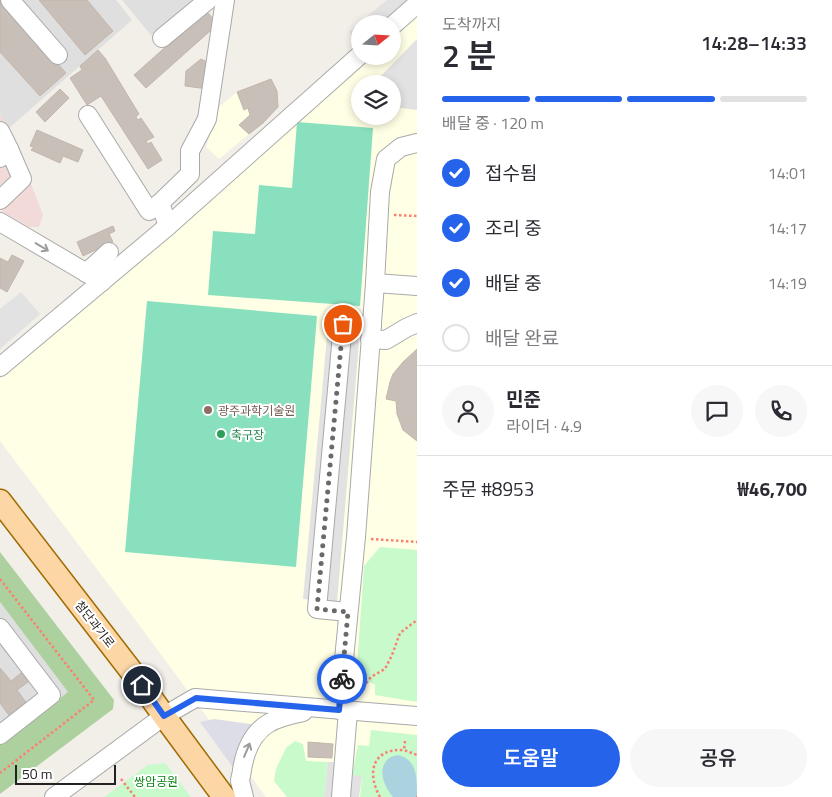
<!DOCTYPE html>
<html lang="ko">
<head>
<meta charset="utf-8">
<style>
  :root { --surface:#fff; --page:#f7f7f7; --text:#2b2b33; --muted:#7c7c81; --line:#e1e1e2; --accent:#2563eb }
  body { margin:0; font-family:"Titillium Web","Noto Sans KR",sans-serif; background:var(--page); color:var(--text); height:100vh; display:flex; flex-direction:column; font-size:19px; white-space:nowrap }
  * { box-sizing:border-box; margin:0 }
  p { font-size:16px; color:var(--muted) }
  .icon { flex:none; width:28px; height:28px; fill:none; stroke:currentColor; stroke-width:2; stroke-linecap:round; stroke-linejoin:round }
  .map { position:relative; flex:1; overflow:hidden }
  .drawer { display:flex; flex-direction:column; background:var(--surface); width:415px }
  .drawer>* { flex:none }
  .needle { width:32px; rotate:72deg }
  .buttons { position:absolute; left:351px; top:15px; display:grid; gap:10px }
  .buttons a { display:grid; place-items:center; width:50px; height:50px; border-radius:50%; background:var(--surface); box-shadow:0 2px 8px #0003; font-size:25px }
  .scale { position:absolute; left:15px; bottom:12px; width:101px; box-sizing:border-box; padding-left:5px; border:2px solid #222; border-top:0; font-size:14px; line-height:18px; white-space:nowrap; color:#222; -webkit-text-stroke:4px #fff; paint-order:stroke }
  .pin { position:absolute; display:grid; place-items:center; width:42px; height:42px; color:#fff; margin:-21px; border:2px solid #fff; border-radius:50%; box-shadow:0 1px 5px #0007 }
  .courier { position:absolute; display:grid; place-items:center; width:50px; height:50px; margin:-25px; border:4px solid #2563eb; border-radius:50%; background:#fff; color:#222; box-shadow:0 1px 6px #0007 }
  .head em { font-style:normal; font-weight:600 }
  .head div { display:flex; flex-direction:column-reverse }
  .head { display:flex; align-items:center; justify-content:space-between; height:85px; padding:0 25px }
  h1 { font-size:32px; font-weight:600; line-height:38px }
  .bar { display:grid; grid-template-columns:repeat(4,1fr); gap:8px 5px; align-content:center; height:60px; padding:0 25px }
  .bar i { height:6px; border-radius:4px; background:var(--line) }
  .bar .active { background:var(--accent) }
  .bar p { grid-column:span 4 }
  .line { display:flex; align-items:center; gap:12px; padding:0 25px; border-top:1px solid var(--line) }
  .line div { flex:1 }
  .round { display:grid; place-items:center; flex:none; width:52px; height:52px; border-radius:26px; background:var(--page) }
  ol { padding:0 25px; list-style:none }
  li { display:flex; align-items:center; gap:15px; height:55px }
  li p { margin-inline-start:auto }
  li .icon { padding:5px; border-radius:50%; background:var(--accent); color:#fff; stroke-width:4 }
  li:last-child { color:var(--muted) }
  li i { width:28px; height:28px; border:2px solid var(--line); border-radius:50% }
  .button { display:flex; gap:10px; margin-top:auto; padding:10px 25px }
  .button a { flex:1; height:58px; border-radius:30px; background:var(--accent); color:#fff; font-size:20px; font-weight:600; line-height:58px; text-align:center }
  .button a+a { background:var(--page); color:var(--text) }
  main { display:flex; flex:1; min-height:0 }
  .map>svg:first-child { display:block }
  .residential { fill:#e0dfdf }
  .commercial { fill:#f2dad9 }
  .education { fill:#ffffe5; fill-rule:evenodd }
  .forest { fill:#add19e }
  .park { fill:#c8facc }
  .pitch { fill:#88e0be }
  .parking { fill:#e2e2e2 }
  .plaza { fill:#dddde8 }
  .water { fill:#aad3df }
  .building { fill:#c7bfb8; stroke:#c4b6ab }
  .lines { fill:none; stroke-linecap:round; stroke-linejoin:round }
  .minor-casing { stroke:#a9a9a9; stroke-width:20 }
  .major-casing { stroke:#a06b00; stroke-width:25 }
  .path { stroke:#fa8072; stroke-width:2.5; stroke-dasharray:2.5 2.5; stroke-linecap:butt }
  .minor { stroke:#fff; stroke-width:18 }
  .major { stroke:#fcd6a4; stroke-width:22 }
  .oneway { stroke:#9c9c9c }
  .done { stroke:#6b6a68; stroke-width:5; stroke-dasharray:0 9 }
  .route { stroke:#2563eb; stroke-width:6 }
  .education-dot { fill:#8d6e63; stroke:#fff; stroke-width:2 }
  .leisure-dot { fill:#2e9e5b; stroke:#fff; stroke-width:2 }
  .labels { text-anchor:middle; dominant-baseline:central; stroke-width:4; stroke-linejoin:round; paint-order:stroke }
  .education-label { font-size:12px; fill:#785e54; stroke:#fff; text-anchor:start }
  .leisure-label { font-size:12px; fill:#27864d; stroke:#fff; text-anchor:start }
  .street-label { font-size:12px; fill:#222; stroke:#fff }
  .park-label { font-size:12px; fill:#0c8416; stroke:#fff }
</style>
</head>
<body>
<main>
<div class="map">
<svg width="417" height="797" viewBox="0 0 417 797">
  <rect width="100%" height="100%" fill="#f2efe9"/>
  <!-- residential -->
  <g class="residential">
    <polygon points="0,0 116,0 132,20 8,129 0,113"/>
    <polygon points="122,0 216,0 161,47"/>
    <polygon points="0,602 68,692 0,745"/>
  </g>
  <!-- commercial -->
  <polygon class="commercial" points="0,113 17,147 43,215 39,227 29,227 0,210"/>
  <!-- education -->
  <g class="education">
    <path d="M417,10v787h-151l-129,-175 -137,-181v-62l365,-323h27l1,-24zM360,84h32v32h-32z"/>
    <polygon points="237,92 244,110 248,108 250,115 239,125 249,134 219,159 206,147 220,106"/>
  </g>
  <!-- forest -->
  <polygon class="forest" points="0,552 114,700 113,709 0,794 0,745 68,692 0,602"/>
  <!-- park -->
  <g class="park">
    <polygon points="380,547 417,550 417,702 375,695 375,685 363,678 357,667 364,566"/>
    <polygon points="371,730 417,735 417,797 360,797 362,777 352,775 358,745 369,746"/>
    <polygon points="295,741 303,744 306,761 328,762 324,797 287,797 274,781 276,769 286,748"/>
    <polygon points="165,763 191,797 104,797 148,765"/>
  </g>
  <!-- pitch -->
  <g class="pitch">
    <polygon points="297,122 373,128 360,306 208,295 213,231 255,234 259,185 292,188"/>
    <polygon points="147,301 317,316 296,567 125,552"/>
  </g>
  <!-- parking -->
  <g class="parking">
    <polygon points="387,0 410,0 383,24 360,24 360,45 349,32"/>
    <polygon points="417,39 417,110 393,107 392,84 373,84"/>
    <polygon points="21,292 40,314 0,349 0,309"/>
    <polygon points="329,315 361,319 337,602 303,599"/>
    <polygon points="337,743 355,745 352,775 362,776 359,797 324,797 328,762 335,762"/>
  </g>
  <!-- plaza -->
  <polygon class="plaza" points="214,719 257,725 237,773 200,722"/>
  <!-- water -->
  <path class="water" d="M398,755c19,5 19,21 19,42h-24c-8,-10 -16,-25 -6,-37 3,-3 6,-4 11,-5z"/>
  <!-- building -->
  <g class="building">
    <polygon points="0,0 66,73 40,96 0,52"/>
    <polygon points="39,0 87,0 113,31 85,55"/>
    <polygon points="206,11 218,24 146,88 134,75"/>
    <polygon points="98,50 105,58 139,114 136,117 138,120 141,118 154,137 146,141 148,144 151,142 162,160 148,169 101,96 87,105 70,78 82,70 80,66"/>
    <polygon points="201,59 211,64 208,89 185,86 186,71"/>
    <polygon points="271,79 277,91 278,107 263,123 249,134 239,125 250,115 248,108 244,110 237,92"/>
    <polygon points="60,89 69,98 45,122 36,112"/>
    <polygon points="37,130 83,150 78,162 63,156 60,163 31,150 34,147 30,146"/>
    <polygon points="113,226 115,231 109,234 113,242 83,256 77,242"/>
    <polygon points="12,255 24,261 7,292 0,288 0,258 8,262"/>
    <polygon points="417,349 417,441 403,430 397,414 396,401 386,399 390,382 393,374 403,362"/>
    <polygon points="0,668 11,681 21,673 28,682 17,690 28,705 11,718 0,703"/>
    <polygon points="308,742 333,744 332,758 308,757"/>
  </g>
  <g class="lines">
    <!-- minor casing -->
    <g class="minor-casing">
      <g id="minor">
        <polyline points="10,0 58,55"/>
        <polyline points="392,26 417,4"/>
        <polyline points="162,38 208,0"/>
        <polyline points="88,115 149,211 160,203"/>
        <polyline points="0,131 9,149 0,158"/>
        <polyline points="0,200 22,179 9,149"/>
        <polyline points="0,222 102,282"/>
        <polyline points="168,226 160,203 190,174 190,151 207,119 225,0"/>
        <polyline points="86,273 109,252"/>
        <polyline points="375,283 417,286"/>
        <polyline points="370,339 386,340 406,328 417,323"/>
        <polyline points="0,367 168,226 360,55"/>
        <polyline points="348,612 317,609 343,324 372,326"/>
        <polyline points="0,628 51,695 0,735"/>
        <polyline points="339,710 356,537 375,283 380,192 386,159 401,147 417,143"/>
        <polyline points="54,797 164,716 195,698 417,716"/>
        <path d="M244,797c-1,-5 -3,-11 -4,-16 0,-3 2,-8 2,-11 3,-19 10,-37 27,-47 10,-6 22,-8 34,-11"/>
        <polyline points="341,797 348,711"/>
      </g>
    </g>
    <!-- major casing -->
    <g class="major-casing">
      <polyline id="major" points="0,501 142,685 164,716 224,797"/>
    </g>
    <!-- path -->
    <g class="path">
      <polyline points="394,215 417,216"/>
      <polyline points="371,539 417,542"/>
      <polyline points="0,579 94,700 0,773"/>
      <polyline points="363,687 371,677 385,669 392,655 400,633 417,620"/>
      <polyline points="405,741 404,750 417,755"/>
      <polyline points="121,779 135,797"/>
      <path d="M380,797c-14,-25 -7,-49 24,-47"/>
      <polyline points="416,797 417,797"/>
    </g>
    <!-- minor -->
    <use href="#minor" class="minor"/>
    <!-- major -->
    <use href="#major" class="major"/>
  </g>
  <!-- one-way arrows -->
  <defs><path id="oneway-shaft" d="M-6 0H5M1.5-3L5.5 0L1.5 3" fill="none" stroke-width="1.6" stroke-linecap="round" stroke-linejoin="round" transform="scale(1.25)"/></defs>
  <g class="oneway">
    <use href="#oneway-shaft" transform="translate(42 247) rotate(31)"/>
    <use href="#oneway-shaft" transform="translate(247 750) rotate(-67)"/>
  </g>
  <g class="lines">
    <!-- done -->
    <polyline class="done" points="342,679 348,612 317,609 343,324"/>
    <!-- route -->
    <polyline class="route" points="142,685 164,716 196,698 339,710 342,679"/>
  </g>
  <!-- markers -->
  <circle class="education-dot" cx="208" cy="410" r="5"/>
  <circle class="leisure-dot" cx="221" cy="434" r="5"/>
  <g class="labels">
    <!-- education labels -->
    <g class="education-label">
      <text x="218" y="410">광주과학기술원</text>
    </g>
    <!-- leisure labels -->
    <g class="leisure-label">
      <text x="231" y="434">축구장</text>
    </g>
    <!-- street labels -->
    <g class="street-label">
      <text transform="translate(95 624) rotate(52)">첨단과기로</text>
    </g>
    <!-- park labels -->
    <g class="park-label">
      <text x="156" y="781">쌍암공원</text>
    </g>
  </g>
</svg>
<div class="buttons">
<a><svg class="needle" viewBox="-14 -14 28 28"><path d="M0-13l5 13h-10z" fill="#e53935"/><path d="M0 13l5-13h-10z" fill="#7c7c81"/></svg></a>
<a><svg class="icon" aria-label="layers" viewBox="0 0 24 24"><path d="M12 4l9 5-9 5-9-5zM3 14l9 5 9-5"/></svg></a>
</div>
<div class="scale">50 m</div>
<div class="pin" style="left:343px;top:324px;background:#ea580c"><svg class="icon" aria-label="bag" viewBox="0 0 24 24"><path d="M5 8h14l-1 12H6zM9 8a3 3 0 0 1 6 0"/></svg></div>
<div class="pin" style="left:142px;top:685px;background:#1f2937"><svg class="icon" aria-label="home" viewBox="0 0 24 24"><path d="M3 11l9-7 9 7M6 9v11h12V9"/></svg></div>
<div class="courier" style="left:342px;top:679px"><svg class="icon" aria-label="bike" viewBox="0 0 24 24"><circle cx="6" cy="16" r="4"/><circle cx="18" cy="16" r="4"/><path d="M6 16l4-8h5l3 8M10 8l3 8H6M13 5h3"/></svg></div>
</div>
<section class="drawer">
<div class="head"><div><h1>2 분</h1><p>도착까지</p></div><em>14:28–14:33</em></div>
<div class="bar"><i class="active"></i><i class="active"></i><i class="active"></i><i></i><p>배달 중 · 120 m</p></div>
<ol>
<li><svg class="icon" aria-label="check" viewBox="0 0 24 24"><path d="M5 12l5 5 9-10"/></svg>접수됨<p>14:01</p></li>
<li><svg class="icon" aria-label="check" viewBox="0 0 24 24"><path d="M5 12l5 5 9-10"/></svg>조리 중<p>14:17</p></li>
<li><svg class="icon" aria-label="check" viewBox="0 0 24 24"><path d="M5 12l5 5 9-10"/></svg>배달 중<p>14:19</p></li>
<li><i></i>배달 완료</li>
</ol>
<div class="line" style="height:90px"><a class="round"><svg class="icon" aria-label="person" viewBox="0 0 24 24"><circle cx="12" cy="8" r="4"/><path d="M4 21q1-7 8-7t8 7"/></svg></a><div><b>민준</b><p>라이더 · 4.9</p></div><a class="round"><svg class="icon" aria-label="chat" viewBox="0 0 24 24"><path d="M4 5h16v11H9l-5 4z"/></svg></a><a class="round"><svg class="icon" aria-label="phone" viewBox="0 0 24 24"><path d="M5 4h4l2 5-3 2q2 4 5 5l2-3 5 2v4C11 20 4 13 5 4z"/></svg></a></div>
<div class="line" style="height:65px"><div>주문 #8953</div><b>₩46,700</b></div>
<div class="button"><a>도움말</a><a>공유</a></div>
</section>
</main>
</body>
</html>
